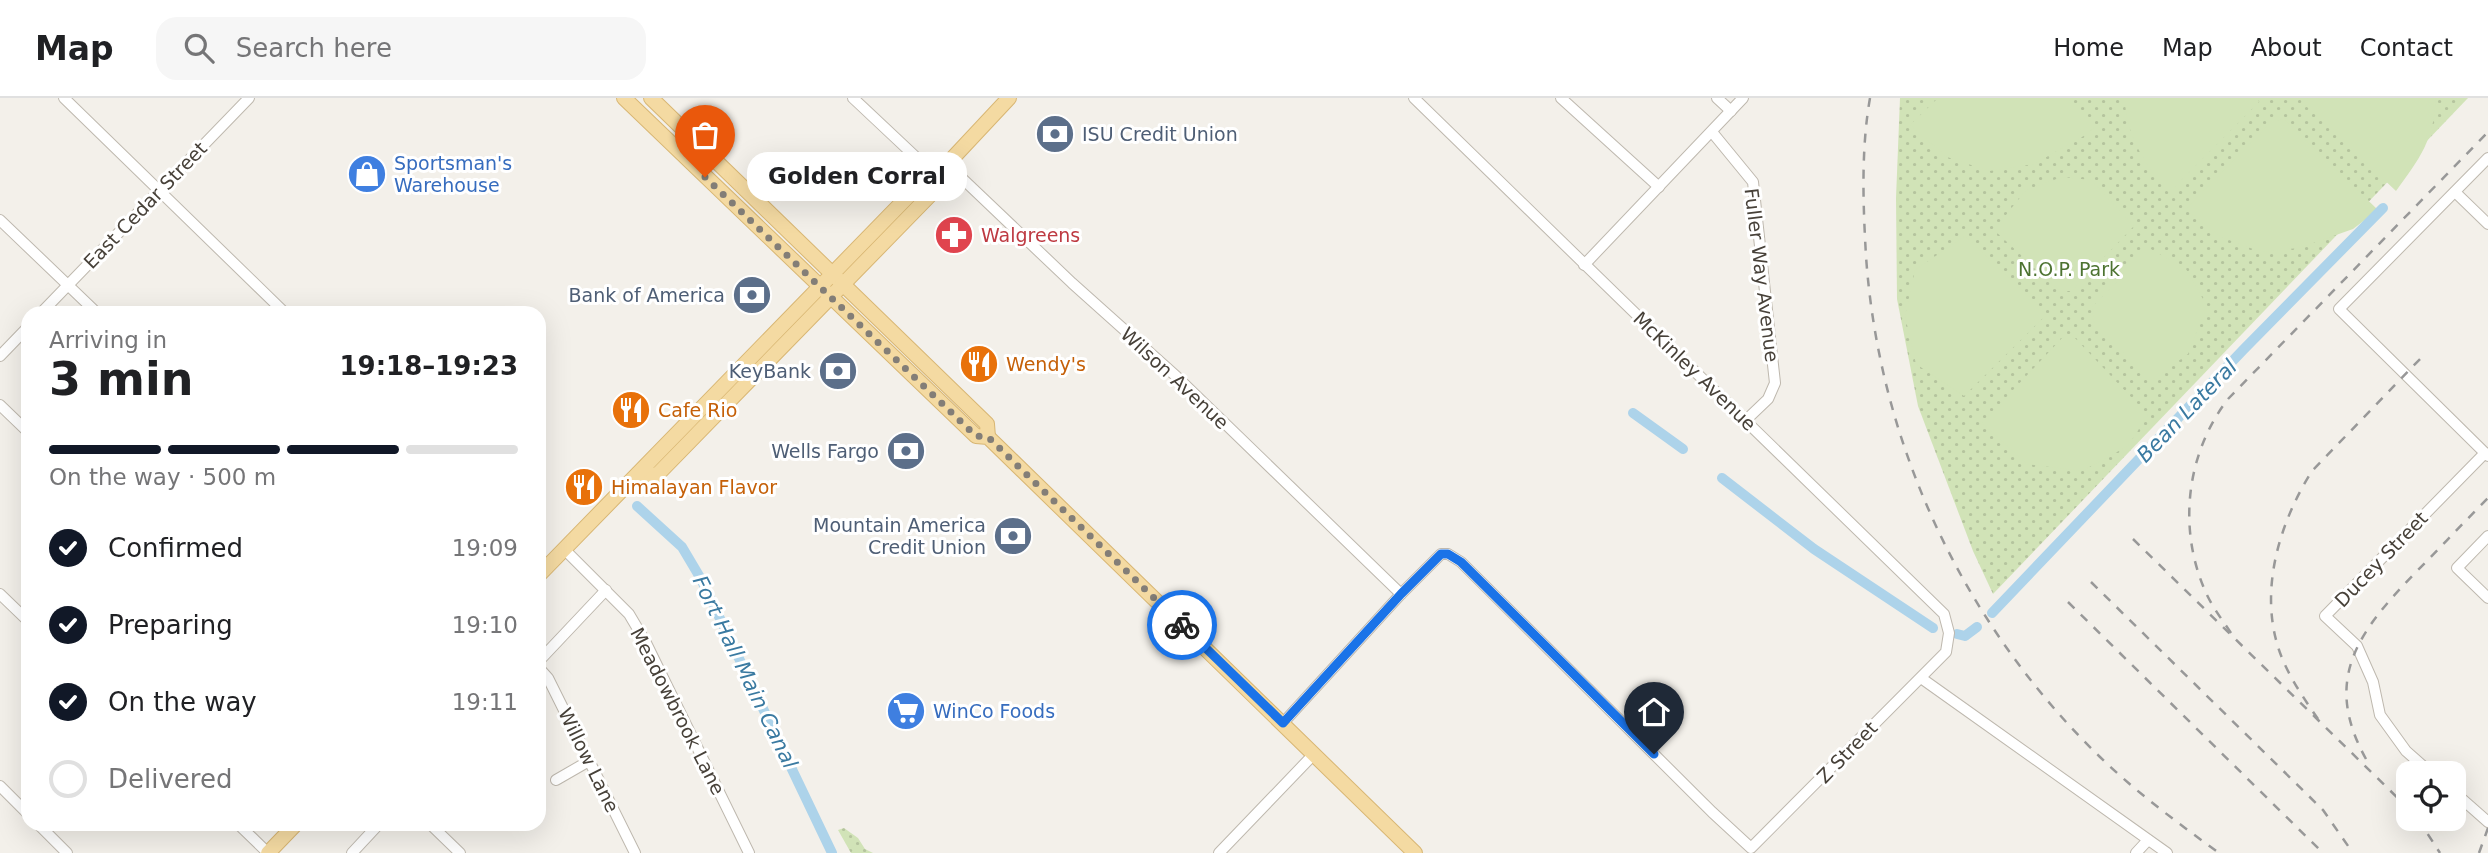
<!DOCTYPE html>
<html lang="en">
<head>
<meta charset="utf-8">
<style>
  :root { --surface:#fff; --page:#f6f6f6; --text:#202124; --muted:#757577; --line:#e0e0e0; --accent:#111827 }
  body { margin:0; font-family:"DejaVu Sans",sans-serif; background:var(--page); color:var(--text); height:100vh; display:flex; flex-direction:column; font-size:26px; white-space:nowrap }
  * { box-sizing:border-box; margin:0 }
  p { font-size:23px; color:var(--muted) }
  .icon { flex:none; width:38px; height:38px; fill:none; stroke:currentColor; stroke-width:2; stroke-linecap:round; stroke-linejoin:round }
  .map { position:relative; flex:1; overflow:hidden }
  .panel { position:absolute; left:21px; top:208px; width:525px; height:525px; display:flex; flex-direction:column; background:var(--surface); border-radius:21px; box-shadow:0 7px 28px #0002 }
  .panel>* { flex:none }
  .buttons { position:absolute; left:2396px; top:663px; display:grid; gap:14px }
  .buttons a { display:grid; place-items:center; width:70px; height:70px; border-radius:14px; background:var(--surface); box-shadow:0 7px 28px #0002; font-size:35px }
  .pin { position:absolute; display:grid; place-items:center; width:60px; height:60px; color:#fff; margin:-72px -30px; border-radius:50% 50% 50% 0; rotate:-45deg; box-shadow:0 0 7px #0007 }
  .pin .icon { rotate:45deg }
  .courier { position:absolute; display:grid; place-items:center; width:70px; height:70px; margin:-35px; border:5px solid #1a73e8; border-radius:50%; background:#fff; color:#222; box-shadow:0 2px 9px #0007 }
  .bubble { position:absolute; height:49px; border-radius:21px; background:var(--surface); box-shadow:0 7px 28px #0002; font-size:23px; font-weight:700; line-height:49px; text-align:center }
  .overview em { font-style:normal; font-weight:700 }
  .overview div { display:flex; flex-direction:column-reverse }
  .overview { display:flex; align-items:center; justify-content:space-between; height:119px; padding:0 28px }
  h1 { font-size:46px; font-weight:700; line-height:52px }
  .bar { display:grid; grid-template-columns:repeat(4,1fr); gap:10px 7px; align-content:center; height:84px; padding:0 28px }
  .bar i { height:9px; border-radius:5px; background:var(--line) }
  .bar .on { background:var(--accent) }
  .bar p { grid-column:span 4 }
  ol { padding:0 28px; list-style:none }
  li { display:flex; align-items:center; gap:21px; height:77px }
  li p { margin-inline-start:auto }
  li .icon { padding:7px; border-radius:50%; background:var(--accent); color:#fff; stroke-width:4 }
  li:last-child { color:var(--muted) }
  li i { width:38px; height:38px; border:4px solid var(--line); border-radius:50% }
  header { display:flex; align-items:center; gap:42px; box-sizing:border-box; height:98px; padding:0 35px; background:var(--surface); border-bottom:2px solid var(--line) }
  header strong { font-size:33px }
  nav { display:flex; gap:38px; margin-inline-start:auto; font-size:24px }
  .search { width:490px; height:63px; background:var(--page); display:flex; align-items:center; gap:18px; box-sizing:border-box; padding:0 24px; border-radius:21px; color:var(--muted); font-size:26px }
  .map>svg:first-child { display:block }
  .green { fill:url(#green-dots) }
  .pitch { fill:#d1e3b7 }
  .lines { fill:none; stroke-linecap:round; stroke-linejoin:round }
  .canal { stroke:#add3ea; stroke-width:10 }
  .minor-casing { stroke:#beb8ae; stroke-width:12 }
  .major-casing { stroke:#d8b673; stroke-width:16 }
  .minor { stroke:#fff; stroke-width:10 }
  .major { stroke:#f4daa2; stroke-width:14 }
  .rail { stroke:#989898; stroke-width:2.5; stroke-dasharray:9 9; stroke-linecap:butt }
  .done { stroke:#837e77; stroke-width:7; stroke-dasharray:0 12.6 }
  .route { stroke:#1a73e8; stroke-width:9 }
  .labels { text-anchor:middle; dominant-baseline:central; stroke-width:6; stroke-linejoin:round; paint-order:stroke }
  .service-label { font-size:19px; fill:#4e5e75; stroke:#fff; text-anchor:end }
  .shop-label { font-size:19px; fill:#366cbe; stroke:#fff; text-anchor:start }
  .street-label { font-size:19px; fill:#474139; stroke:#fff }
  .health-label { font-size:19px; fill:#be3a42; stroke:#fff; text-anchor:start }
  .park-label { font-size:19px; fill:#4d7331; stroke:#fff }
  .food-label { font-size:19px; fill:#c56008; stroke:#fff; text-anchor:start }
  .water-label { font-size:21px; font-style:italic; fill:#3a7aa1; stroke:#fff }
</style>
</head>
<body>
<header>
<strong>Map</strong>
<div class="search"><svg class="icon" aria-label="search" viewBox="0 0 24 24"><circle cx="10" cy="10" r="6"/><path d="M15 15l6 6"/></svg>Search here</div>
<nav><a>Home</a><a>Map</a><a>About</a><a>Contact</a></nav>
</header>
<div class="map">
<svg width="2488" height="755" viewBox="0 0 2488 755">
  <defs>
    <pattern id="green-dots" width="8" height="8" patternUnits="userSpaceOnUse" patternTransform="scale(1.75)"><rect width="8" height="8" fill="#d1e3b7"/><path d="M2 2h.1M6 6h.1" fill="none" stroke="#b5c49e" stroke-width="1.8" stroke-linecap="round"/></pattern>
  </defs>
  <rect width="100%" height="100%" fill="#f3f0ea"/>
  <!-- green -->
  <g class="green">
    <polygon points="1900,0 2468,0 1993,496 1973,453 1918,308 1897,201 1896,100"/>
    <polygon points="844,730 858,740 865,751 873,755 851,755 838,732"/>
  </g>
  <!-- pitch -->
  <g class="pitch">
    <polygon points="1938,0 2065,0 2094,29 2089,35 2034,66 1989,73 1947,59 1910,27"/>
    <path d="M2125,0h133l1,4 -90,91c-23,-27 -44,-58 -44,-95z"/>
    <path d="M2304,0h132c-2,42 -16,60 -40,93l-92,-87z"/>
    <polygon points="2284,21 2378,112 2353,131 2299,150 2261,154 2221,139 2186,111 2271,24"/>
    <polygon points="2062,79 2091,82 2134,128 2072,193 2060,193 1994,132 2026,92"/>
    <polygon points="1965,138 2042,211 2043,220 1964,298 1916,266 1905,218 1915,172"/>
    <polygon points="2149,150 2186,171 2207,208 2188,256 2151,283 2094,224 2092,209"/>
    <polygon points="2074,239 2148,317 2128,348 2082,373 2027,366 1982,325 2062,240"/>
  </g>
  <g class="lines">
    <!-- canal -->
    <g class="canal">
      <polyline points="1633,315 1683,351"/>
      <polyline points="1722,380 1814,451 1933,530"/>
      <polyline points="637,408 682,449 701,481 832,755"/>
      <polyline points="1992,515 2244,251 2383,110"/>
      <polyline points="1957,536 1965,538 1977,529"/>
    </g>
    <!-- minor casing -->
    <g class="minor-casing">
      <g id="minor">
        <polyline points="64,0 285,215"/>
        <polyline points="853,0 936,78"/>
        <polyline points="1561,0 1659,89"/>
        <polyline points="1717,0 1731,13"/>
        <polyline points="1712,34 1753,84 1775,285 1768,301 1746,322"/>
        <polyline points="2488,60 2339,211 2488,358"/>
        <polyline points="947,66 1072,185 1177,279 1401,496"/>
        <polyline points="2455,94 2488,126"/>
        <polyline points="0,122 97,215"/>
        <polyline points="1584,167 1743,0"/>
        <polyline points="41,215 249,0"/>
        <polyline points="0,258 28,229"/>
        <polyline points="0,307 28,334"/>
        <polyline points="2488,438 2457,470 2488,500"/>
        <polyline points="564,451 629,516 645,543 749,755"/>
        <polyline points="0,496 28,523"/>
        <polyline points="539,563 606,492"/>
        <polyline points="539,570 548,580 635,755"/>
        <polyline points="1921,580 2167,755"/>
        <polyline points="1283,625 1401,496 1441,456 1448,456 1461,464 1712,714 1751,750 1946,554 1949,535 1944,516 1414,0"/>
        <polyline points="2432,676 2406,653 2380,617 2373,584 2357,548 2325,518 2485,355"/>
        <polyline points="556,682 589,663"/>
        <polyline points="0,688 28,716"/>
        <polyline points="2454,694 2488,724"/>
        <polyline points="38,726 67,755"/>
        <polyline points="238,726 268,755"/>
        <polyline points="430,726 460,755"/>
        <polyline points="352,755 379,726"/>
        <polyline points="1219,755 1314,656"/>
        <polyline points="2136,755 2148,742"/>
      </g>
    </g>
    <!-- major casing -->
    <g class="major-casing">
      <g id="major">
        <polyline points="624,0 976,338 988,339 1415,755"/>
        <polyline points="651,0 987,326 988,339"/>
        <polyline points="638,376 657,377 933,94 936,78"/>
        <polyline points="539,477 922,84 936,78 1009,0"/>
        <polyline points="268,755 296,726"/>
      </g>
    </g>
    <!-- minor -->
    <use href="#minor" class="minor"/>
    <!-- major -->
    <use href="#major" class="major"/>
    <!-- rail -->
    <g class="rail">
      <path d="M1870,0c-9,51 -7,106 -4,158 13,189 98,369 234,501 37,36 78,66 119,96"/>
      <polyline points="2133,441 2408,710"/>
      <polyline points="2091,484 2323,712 2353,755"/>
      <polyline points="2068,504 2323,755"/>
      <path d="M2231,535c-8,-12 -17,-24 -23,-36 -31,-64 -23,-142 20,-198l260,-267"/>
      <path d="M2318,621c-13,-19 -27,-39 -36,-61 -25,-62 -4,-133 30,-187l109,-113"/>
      <path d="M2366,661c-45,-81 -6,-129 51,-188 24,-24 47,-49 71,-73"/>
      <polyline points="2418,721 2440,755"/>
      <polyline points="2479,755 2488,730"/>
    </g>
  </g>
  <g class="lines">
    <!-- done -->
    <polyline class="done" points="705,79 976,338 988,339 1182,527"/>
    <!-- route -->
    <polyline class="route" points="1182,527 1283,625 1401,496 1441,456 1448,456 1461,464 1654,656"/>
  </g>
  <!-- icons -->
  <defs>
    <g id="bank-disc" transform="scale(2.0125)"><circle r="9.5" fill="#5c6f8a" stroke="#fff"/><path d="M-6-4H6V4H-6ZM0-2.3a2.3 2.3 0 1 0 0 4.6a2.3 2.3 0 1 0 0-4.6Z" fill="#fff"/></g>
    <g id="shop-disc" transform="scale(2.0125)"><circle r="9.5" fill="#3f7fe0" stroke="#fff"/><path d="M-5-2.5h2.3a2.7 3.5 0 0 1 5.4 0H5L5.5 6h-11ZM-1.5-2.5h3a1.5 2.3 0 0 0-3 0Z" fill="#fff"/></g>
    <g id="pharmacy-disc" transform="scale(2.0125)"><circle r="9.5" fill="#e0444e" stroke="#fff"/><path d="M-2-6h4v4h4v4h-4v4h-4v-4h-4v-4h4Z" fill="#fff"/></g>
    <g id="restaurant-disc" transform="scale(2.0125)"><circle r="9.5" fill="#e8710a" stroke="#fff"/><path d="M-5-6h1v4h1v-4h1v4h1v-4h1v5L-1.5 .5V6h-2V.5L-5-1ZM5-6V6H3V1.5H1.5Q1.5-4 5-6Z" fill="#fff"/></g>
    <g id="supermarket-disc" transform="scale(2.0125)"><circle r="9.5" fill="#3f7fe0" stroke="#fff"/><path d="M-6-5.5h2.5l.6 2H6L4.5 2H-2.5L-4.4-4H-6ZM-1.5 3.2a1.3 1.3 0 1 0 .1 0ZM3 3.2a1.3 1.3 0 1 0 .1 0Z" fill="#fff"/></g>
  </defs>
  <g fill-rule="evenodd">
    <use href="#bank-disc" x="1055" y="36"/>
    <use href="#shop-disc" x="367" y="76"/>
    <use href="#pharmacy-disc" x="954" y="137"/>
    <use href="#bank-disc" x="752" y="197"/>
    <use href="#restaurant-disc" x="979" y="266"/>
    <use href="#bank-disc" x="838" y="273"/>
    <use href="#restaurant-disc" x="631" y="312"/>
    <use href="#bank-disc" x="906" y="353"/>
    <use href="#restaurant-disc" x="584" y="389"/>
    <use href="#bank-disc" x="1013" y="438"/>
    <use href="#supermarket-disc" x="906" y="613"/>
  </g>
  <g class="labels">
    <!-- service labels -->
    <g class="service-label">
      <text x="1082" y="36" text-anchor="start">ISU Credit Union</text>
      <text x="725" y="197">Bank of America</text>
      <text x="811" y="273">KeyBank</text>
      <text x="879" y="353">Wells Fargo</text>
      <text x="986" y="427">Mountain America<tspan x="986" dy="22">Credit Union</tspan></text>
    </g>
    <!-- shop labels -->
    <g class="shop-label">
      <text x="394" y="65">Sportsman's<tspan x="394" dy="22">Warehouse</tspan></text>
      <text x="933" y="613">WinCo Foods</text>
    </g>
    <!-- street labels -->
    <g class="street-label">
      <text transform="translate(145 107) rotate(-46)">East Cedar Street</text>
      <text transform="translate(1762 177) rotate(83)">Fuller Way Avenue</text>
      <text transform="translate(1695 273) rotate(44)">McKinley Avenue</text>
      <text transform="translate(1175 280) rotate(43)">Wilson Avenue</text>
      <text transform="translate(2381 461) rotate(-46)">Ducey Street</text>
      <text transform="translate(678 613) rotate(63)">Meadowbrook Lane</text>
      <text transform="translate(1847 654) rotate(-46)">Z Street</text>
      <text transform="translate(589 662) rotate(64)">Willow Lane</text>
    </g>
    <!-- health labels -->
    <g class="health-label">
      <text x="981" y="137">Walgreens</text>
    </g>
    <!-- park labels -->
    <g class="park-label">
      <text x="2069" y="171">N.O.P. Park</text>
    </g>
    <!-- food labels -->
    <g class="food-label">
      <text x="1006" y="266">Wendy's</text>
      <text x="658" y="312">Cafe Rio</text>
      <text x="611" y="389">Himalayan Flavor</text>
    </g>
    <!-- water labels -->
    <g class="water-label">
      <text transform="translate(2187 313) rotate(-46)">Bean Lateral</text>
      <text transform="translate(745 574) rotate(64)">Fort Hall Main Canal</text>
    </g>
  </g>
</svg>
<div class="buttons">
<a><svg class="icon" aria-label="locate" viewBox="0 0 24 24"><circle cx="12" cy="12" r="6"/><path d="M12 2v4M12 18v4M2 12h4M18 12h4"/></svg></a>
</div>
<div class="pin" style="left:705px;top:79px;background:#ea580c"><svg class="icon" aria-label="bag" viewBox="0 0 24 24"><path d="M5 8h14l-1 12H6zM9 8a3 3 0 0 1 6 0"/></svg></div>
<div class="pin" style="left:1654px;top:656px;background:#1f2937"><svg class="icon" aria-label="home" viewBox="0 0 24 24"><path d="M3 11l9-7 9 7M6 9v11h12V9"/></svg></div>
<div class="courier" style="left:1182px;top:527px"><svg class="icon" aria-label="bike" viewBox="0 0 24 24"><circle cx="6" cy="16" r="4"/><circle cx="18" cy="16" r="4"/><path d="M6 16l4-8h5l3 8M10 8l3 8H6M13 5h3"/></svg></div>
<div class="bubble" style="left:747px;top:54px;width:220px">Golden Corral</div>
<section class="panel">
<div class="overview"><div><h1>3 min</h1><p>Arriving in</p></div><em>19:18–19:23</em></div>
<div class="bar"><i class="on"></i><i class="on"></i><i class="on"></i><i></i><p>On the way · 500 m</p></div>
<ol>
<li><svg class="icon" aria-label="check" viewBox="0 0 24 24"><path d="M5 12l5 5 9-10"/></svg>Confirmed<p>19:09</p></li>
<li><svg class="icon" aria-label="check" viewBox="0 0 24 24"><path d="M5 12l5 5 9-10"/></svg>Preparing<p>19:10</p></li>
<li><svg class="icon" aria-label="check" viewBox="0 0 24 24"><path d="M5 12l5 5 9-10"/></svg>On the way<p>19:11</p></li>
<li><i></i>Delivered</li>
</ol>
</section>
</div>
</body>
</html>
